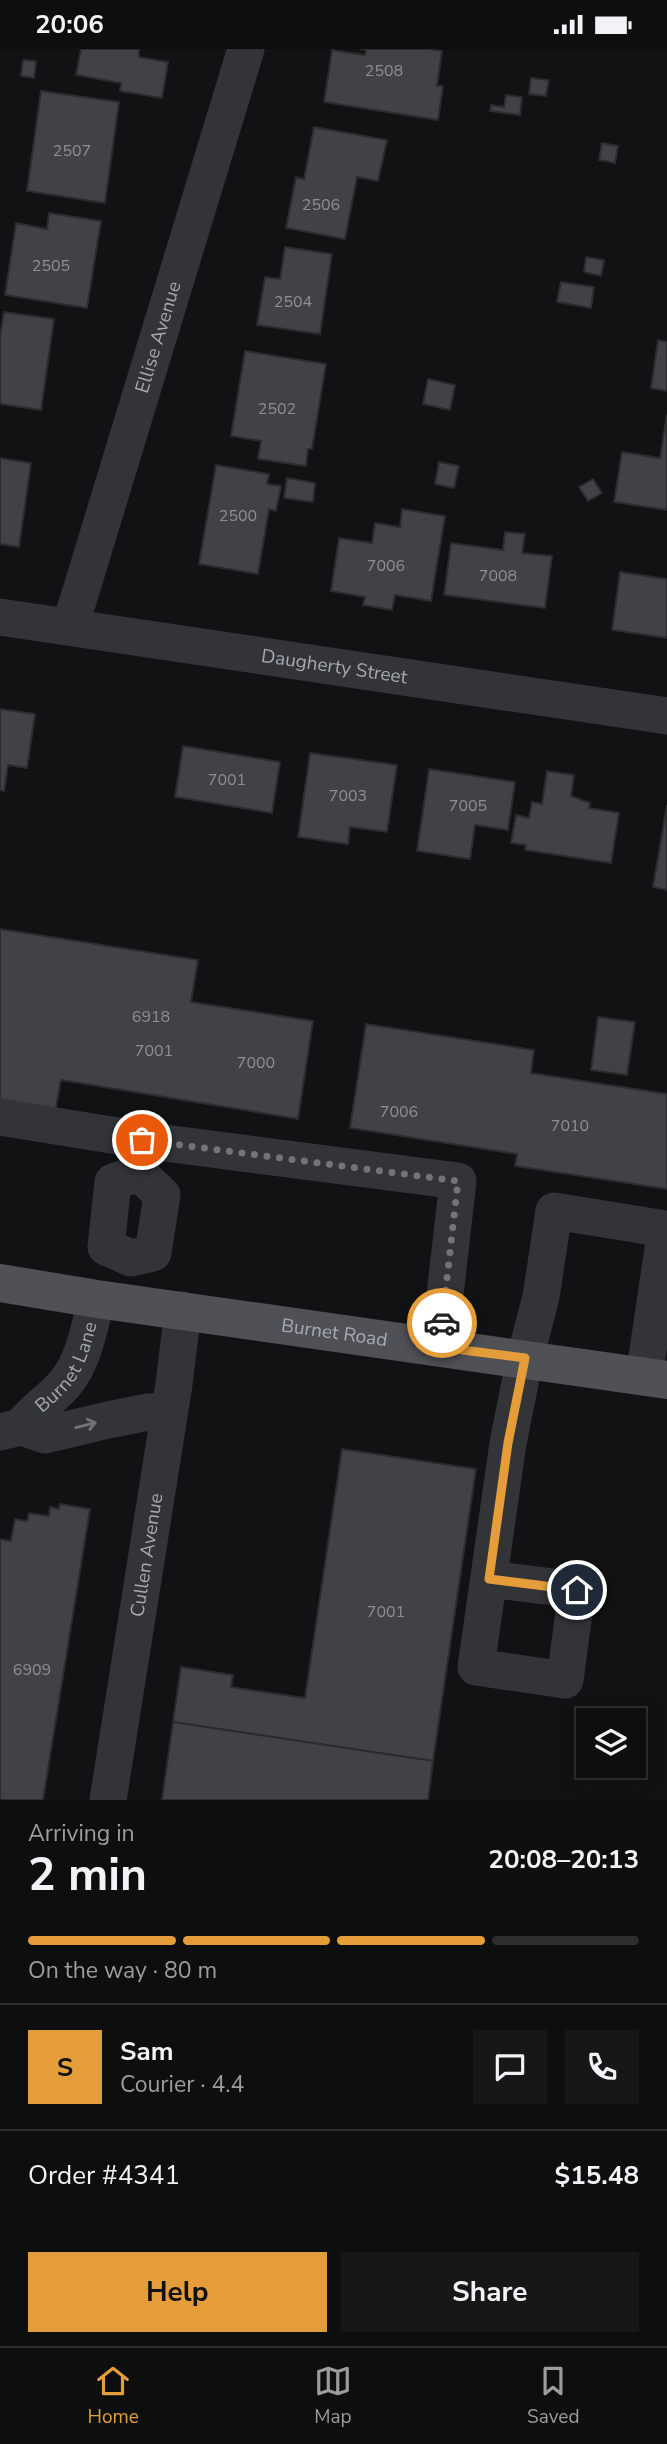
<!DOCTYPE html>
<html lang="en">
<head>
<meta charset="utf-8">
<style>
  :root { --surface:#0d0e0e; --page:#161717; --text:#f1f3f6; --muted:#9a9c9e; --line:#2d2e2e; --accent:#e49d38 }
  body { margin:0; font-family:"Nunito Sans",sans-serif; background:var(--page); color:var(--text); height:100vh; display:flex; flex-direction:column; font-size:26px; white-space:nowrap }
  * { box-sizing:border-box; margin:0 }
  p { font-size:23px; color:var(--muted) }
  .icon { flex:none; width:38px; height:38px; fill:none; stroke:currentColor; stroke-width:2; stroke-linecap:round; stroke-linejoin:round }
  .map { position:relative; height:1751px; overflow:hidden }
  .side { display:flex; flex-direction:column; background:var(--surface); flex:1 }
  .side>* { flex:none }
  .tools { position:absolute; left:576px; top:1659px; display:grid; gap:14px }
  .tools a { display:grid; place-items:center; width:70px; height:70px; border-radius:0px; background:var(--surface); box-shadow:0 4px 18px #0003,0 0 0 2px var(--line); font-size:35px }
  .pin { position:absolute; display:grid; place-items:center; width:60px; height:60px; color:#fff; margin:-30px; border:4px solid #fff; border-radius:50%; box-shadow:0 2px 7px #0007 }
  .courier { position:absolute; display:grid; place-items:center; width:70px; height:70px; margin:-35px; border:5px solid #e49d38; border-radius:50%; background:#fff; color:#222; box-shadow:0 2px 9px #0007 }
  .overview em { font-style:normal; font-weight:700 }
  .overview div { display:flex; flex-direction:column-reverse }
  .overview { display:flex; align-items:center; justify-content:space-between; height:119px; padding:0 28px }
  h1 { font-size:46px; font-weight:700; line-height:52px }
  .bar { display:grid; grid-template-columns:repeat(4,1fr); gap:10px 7px; align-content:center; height:84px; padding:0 28px }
  .bar i { height:9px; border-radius:5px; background:var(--line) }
  .bar .current { background:var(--accent) }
  .bar p { grid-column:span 4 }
  .line { display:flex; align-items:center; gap:18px; padding:0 28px; border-top:2px solid var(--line) }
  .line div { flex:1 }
  .round { display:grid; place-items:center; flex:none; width:74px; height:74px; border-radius:0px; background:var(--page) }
  .cta { display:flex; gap:14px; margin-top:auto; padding:14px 28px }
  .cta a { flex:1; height:80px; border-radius:0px; background:var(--accent); color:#111; font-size:28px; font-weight:700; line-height:80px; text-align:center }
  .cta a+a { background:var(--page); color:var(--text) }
  .status { display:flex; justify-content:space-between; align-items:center; height:49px; padding:0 35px; background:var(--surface); direction:ltr }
  .status svg { height:19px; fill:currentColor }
  .menu { display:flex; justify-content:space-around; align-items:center; height:98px; border-top:2px solid var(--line); background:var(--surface); font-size:19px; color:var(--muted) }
  .menu a { display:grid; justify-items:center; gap:4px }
  .menu .current { color:var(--accent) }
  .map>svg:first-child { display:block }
  .building { fill:#414246; stroke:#2c2c2f; stroke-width:2 }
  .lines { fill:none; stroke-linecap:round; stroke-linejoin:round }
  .minor { stroke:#333438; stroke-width:37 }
  .major { stroke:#4f5156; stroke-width:38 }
  .oneway { stroke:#71747b }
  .done { stroke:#71747a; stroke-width:7; stroke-dasharray:0 12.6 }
  .route { stroke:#e49d38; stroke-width:9 }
  .labels { text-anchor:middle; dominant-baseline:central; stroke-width:6; stroke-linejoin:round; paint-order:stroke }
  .number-label { font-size:16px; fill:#8b8f97 }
  .street-label { font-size:19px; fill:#a4a9b2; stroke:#0d0d0e }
</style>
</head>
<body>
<div class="status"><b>20:06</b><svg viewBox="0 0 49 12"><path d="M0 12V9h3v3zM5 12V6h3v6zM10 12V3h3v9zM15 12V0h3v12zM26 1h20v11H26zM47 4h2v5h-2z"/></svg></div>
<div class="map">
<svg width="667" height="1751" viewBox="0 0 667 1751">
  <rect width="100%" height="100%" fill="#111213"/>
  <!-- building -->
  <g class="building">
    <polygon points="81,0 139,0 139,8 168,13 162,49 120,42 121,34 76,26"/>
    <polygon points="360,0 427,0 442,2 437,37 443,37 438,71 324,53 332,1 365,6 366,1"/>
    <polygon points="23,11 36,12 34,29 21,27"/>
    <polygon points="531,29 549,31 546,47 529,45"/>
    <polygon points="41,42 119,53 105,154 27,142"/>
    <polygon points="506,46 522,48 520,66 490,62 491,56 504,58"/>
    <polygon points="314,78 387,91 378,132 357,128 345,190 286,179 296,128 304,130"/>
    <polygon points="602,94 618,97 615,114 599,111"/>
    <polygon points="49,164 101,172 87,259 5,246 16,174 47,180"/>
    <polygon points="285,198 332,205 320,285 257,276 265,228 280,230"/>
    <polygon points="586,208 604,211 601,227 584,223"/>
    <polygon points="561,233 594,238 591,259 557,253"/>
    <polygon points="4,263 54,270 41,361 0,355 0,287"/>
    <polygon points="658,291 667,293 667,342 651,339"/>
    <polygon points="245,302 326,315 312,400 308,400 306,417 258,410 261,392 231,387"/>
    <polygon points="428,330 455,336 450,361 423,355"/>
    <polygon points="667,365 667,461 614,453 622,403 660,409"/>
    <polygon points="0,409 31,414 19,498 0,495"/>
    <polygon points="439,413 459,417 454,439 435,435"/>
    <polygon points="216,416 269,425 267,435 281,437 276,462 269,460 258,525 199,515"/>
    <polygon points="287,429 315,434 313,453 284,449"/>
    <polygon points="593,430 602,444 588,452 579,438"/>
    <polygon points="402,460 445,467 431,552 395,546 392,561 363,556 365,548 331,542 339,489 372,494 375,474 400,478"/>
    <polygon points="505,483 525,485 522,504 552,507 545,559 444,546 451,494 503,501"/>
    <polygon points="620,523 667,530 667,589 612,581"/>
    <polygon points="0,660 35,665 27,719 8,716 4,742 0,741"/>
    <polygon points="183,697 280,713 272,764 175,748"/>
    <polygon points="310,704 397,716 387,783 350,778 348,795 298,788"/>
    <polygon points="429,720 515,733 508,781 475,776 470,810 417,802"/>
    <polygon points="547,722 574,726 571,747 590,754 589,759 619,764 611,814 525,801 526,796 511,794 516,766 529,769 532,753 542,755"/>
    <polygon points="667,756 667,841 653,838"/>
    <polygon points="0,880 198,911 191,953 313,972 298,1070 61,1031 55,1063 0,1055"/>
    <polygon points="598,968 635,973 627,1026 591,1021"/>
    <polygon points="366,975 534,1001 531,1024 667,1045 667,1140 515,1117 517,1105 350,1079"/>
    <polygon points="342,1400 476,1420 433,1712 173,1673 181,1618 233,1626 231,1638 305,1649"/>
    <polygon points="60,1455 90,1460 43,1751 0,1751 0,1490 11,1492 15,1470 27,1472 29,1464 49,1467 50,1458 59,1460"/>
    <polygon points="173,1673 433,1712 428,1751 162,1751"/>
  </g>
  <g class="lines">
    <!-- minor -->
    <g class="minor">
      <path id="s1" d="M0,568l667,99"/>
      <path id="s2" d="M70,578l176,-578"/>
      <polyline points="0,1068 142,1091 140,1114"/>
      <polyline points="142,1091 458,1132 439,1298"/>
      <polygon points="139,1124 162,1146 153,1204 131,1209 106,1198 113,1133"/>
      <path id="s3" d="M21,1378c13,-18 33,-29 46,-46 18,-23 22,-55 30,-82"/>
      <polyline points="0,1383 21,1378 45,1386 108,1371 148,1363 169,1362"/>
      <polyline points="490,1530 577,1541 565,1631 476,1618 508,1394 525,1309 541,1248 554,1162 666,1180 644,1328"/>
      <path id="s4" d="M108,1751l66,-416 9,-74"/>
    </g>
    <!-- major -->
    <path class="major" id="s5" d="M0,1234l97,16 570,81"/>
  </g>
  <!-- one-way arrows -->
  <defs><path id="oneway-shaft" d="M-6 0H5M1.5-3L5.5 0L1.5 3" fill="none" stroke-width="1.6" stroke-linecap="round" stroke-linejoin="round" transform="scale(1.75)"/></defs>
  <use class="oneway" href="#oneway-shaft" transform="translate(86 1376) rotate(-14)"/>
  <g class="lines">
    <!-- done -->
    <polyline class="done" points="142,1091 458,1132 442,1274"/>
    <!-- route -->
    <polyline class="route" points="442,1274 439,1298 525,1309 508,1394 489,1530 577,1541"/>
  </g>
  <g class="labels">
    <!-- number labels -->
    <g class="number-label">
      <text x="384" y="22">2508</text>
      <text x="72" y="102">2507</text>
      <text x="321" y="156">2506</text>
      <text x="51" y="217">2505</text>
      <text x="293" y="253">2504</text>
      <text x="277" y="360">2502</text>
      <text x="238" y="467">2500</text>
      <text x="386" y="517">7006</text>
      <text x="498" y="527">7008</text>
      <text x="227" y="731">7001</text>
      <text x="348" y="747">7003</text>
      <text x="468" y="757">7005</text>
      <text x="151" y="968">6918</text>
      <text x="154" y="1002">7001</text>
      <text x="256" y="1014">7000</text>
      <text x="399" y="1063">7006</text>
      <text x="570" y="1077">7010</text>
      <text x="386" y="1563">7001</text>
      <text x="32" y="1621">6909</text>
    </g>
    <!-- street labels -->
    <g class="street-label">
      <text stroke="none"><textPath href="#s2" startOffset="303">Ellise Avenue</textPath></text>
      <text stroke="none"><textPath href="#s1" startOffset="338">Daugherty Street</textPath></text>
      <text stroke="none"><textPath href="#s5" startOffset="338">Burnet Road</textPath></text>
      <text stroke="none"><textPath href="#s3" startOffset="77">Burnet Lane</textPath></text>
      <text stroke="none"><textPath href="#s4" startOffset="248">Cullen Avenue</textPath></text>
    </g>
  </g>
</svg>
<div class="tools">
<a><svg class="icon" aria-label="layers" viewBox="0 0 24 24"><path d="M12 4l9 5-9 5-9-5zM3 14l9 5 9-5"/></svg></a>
</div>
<div class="pin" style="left:142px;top:1091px;background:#ea580c"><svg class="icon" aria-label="bag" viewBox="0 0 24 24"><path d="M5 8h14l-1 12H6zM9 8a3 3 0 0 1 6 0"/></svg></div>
<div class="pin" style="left:577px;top:1541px;background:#1f2937"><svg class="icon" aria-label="home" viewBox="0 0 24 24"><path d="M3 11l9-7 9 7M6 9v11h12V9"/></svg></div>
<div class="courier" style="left:442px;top:1274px"><svg class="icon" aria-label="car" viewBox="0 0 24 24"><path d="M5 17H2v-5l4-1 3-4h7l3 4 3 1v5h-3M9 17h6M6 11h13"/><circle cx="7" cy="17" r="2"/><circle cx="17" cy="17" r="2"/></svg></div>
</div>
<section class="side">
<div class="overview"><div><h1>2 min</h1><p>Arriving in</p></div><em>20:08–20:13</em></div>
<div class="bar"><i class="current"></i><i class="current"></i><i class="current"></i><i></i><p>On the way · 80 m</p></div>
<div class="line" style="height:126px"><b class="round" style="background:var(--accent);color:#111">S</b><div><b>Sam</b><p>Courier · 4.4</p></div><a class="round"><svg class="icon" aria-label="chat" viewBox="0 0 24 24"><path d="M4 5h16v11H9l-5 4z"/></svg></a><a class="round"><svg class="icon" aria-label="phone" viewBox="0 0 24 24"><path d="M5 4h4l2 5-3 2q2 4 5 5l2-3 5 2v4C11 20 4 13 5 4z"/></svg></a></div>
<div class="line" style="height:91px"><div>Order #4341</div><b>$15.48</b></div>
<div class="cta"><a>Help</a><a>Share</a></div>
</section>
<nav class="menu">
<a class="current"><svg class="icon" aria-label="home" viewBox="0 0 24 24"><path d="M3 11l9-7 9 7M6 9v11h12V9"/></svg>Home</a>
<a><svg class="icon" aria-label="map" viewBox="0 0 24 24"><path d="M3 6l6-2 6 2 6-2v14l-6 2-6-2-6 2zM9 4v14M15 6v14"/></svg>Map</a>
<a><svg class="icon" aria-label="saved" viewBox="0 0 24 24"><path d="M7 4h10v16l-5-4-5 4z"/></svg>Saved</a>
</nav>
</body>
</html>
